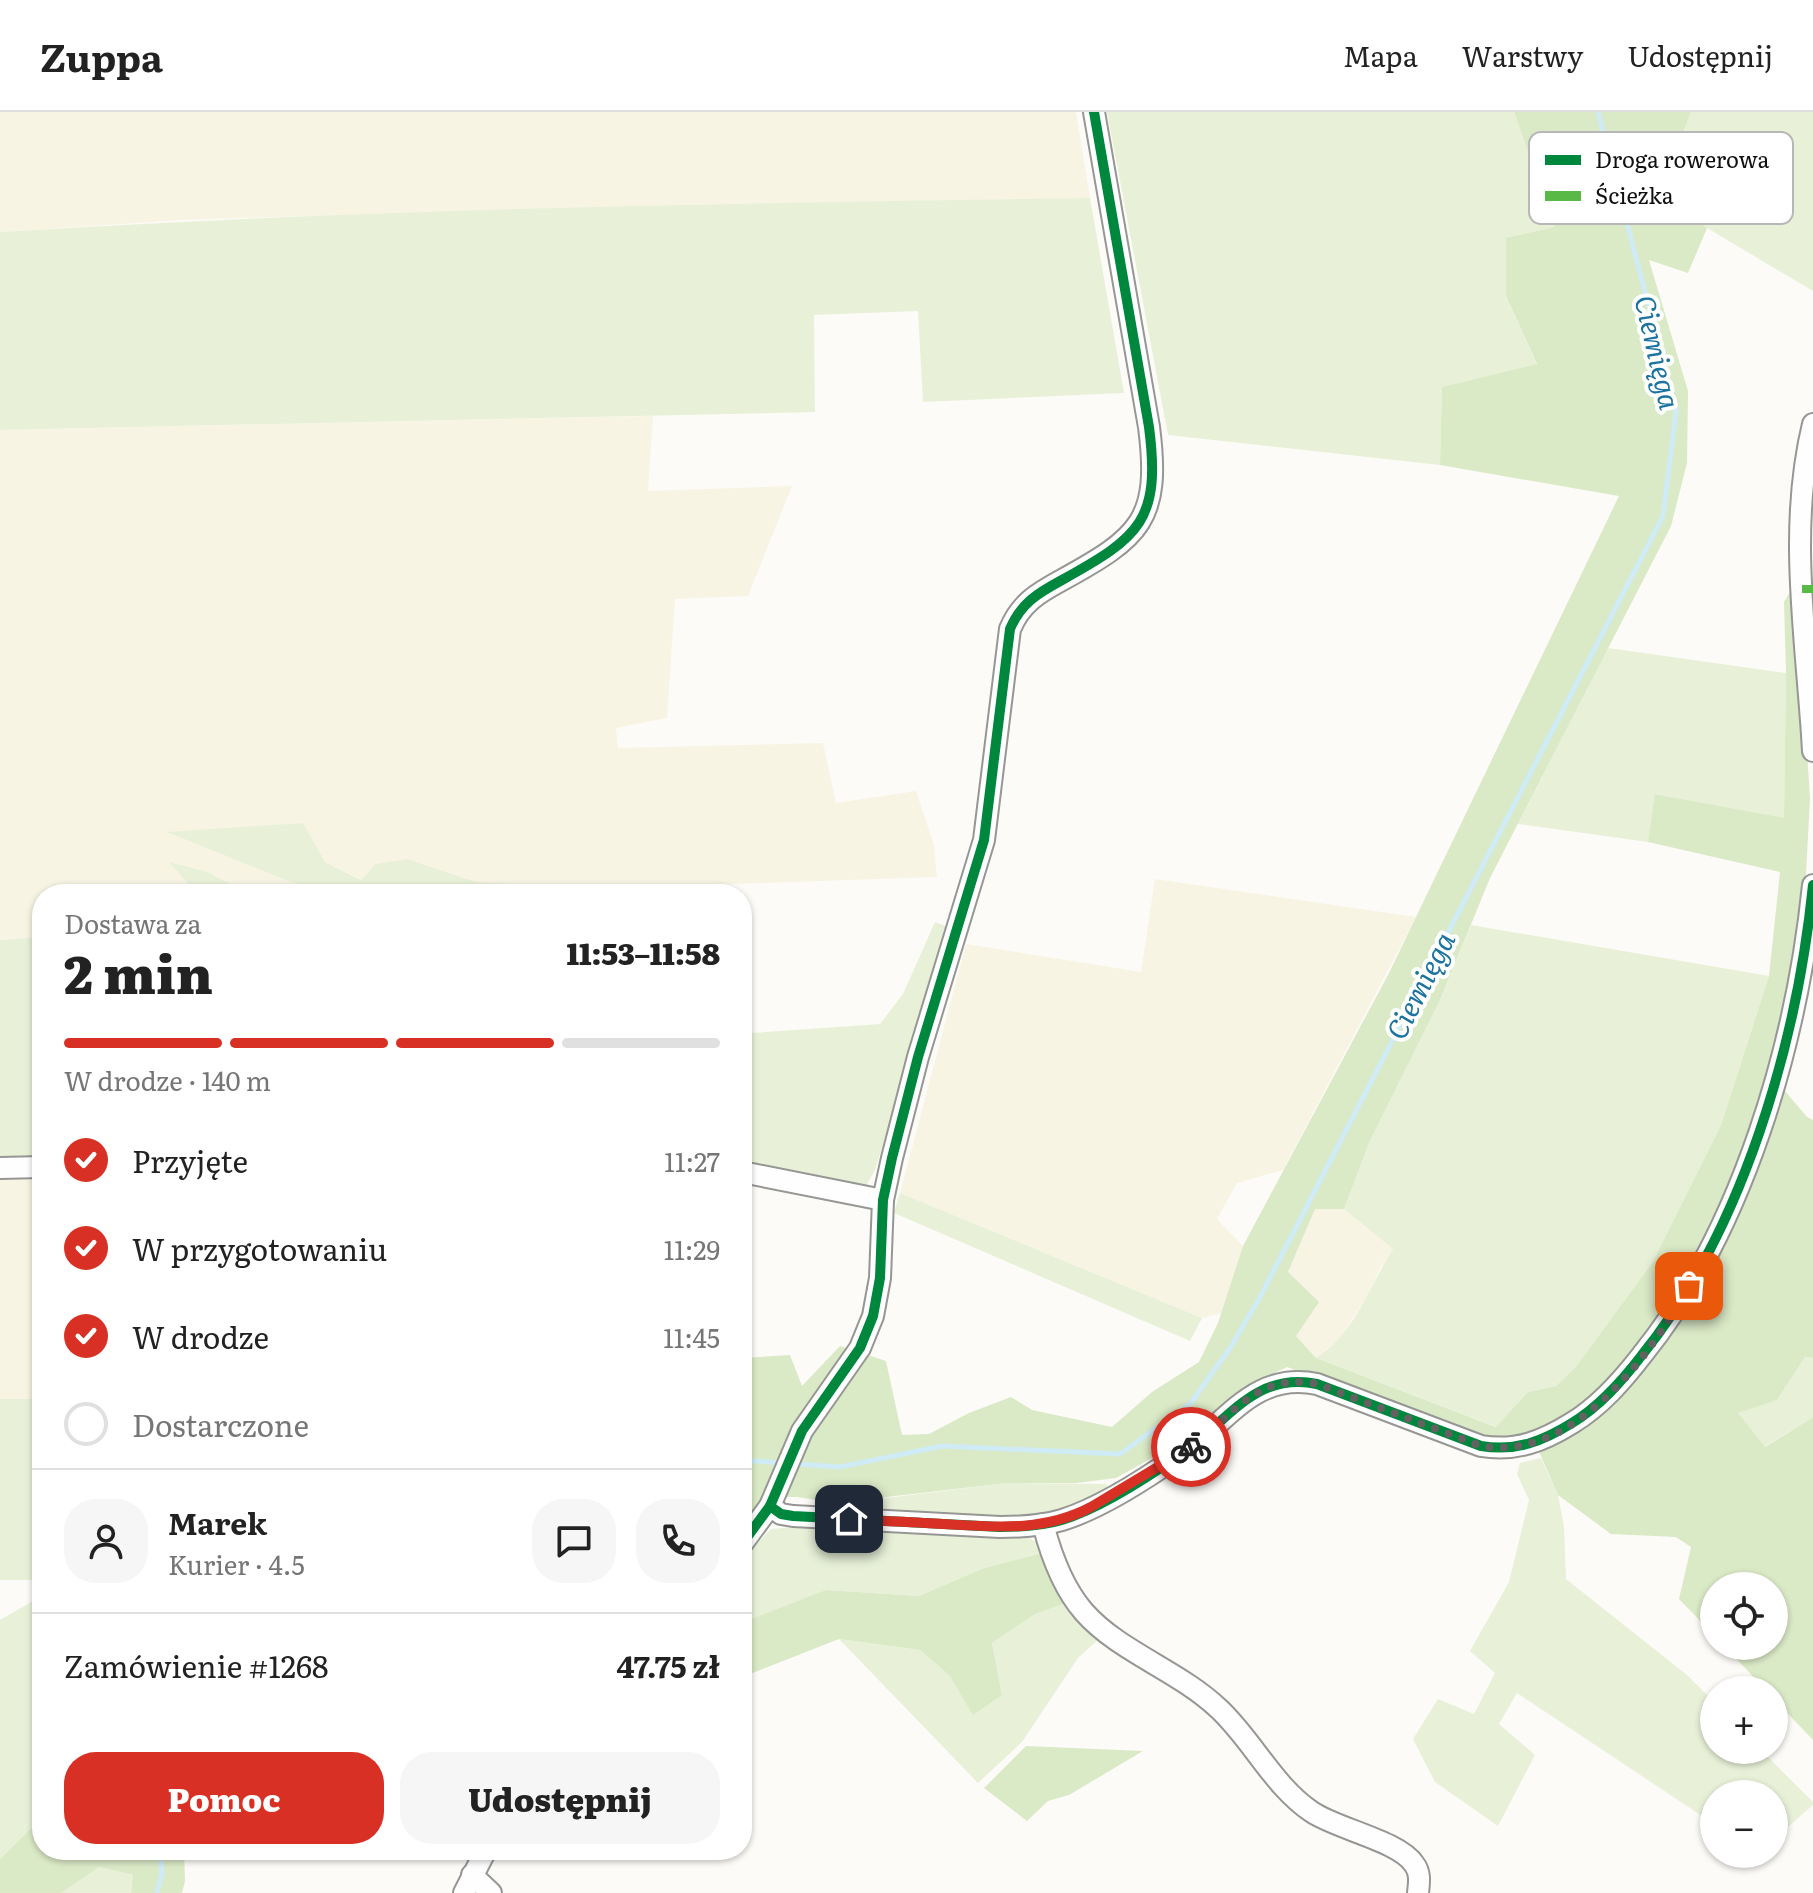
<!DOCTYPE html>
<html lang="pl">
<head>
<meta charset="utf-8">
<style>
  :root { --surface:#fff; --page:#f6f6f6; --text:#222; --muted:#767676; --line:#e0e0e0; --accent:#d93025 }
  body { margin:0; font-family:Literata,serif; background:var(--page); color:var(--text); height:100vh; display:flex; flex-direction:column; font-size:30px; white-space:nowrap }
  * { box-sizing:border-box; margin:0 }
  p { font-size:26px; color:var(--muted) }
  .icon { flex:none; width:44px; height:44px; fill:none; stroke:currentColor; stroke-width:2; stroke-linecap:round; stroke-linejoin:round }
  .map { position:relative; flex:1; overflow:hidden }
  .drawer { position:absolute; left:32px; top:772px; width:720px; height:976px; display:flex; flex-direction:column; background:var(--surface); border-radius:32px; box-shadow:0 2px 6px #0004 }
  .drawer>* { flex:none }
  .tools { position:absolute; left:1700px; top:1460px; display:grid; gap:16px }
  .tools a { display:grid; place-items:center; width:88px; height:88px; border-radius:50%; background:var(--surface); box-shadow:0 2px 6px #0004; font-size:40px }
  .pin { position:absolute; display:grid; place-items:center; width:68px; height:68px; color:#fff; margin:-34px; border-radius:16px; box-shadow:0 4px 12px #0006 }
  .courier { position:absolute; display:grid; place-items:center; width:80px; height:80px; margin:-40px; border:6px solid #d93025; border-radius:50%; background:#fff; color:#222; box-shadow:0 2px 10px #0007 }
  .headline em { font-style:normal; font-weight:800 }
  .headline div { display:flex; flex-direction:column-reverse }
  .headline { display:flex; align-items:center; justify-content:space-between; height:136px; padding:0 32px }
  h1 { font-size:52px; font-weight:800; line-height:60px }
  .bar { display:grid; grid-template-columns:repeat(4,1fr); gap:12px 8px; align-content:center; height:96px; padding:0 32px }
  .bar i { height:10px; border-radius:6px; background:var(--line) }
  .bar .current { background:var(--accent) }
  .bar p { grid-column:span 4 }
  .line { display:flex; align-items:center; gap:20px; padding:0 32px; border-top:2px solid var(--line) }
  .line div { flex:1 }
  .round { display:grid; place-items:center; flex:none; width:84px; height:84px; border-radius:32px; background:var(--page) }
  ol { padding:0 32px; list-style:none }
  li { display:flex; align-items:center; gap:24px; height:88px }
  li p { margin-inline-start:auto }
  li .icon { padding:8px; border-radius:50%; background:var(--accent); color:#fff; stroke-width:4 }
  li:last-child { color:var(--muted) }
  li i { width:44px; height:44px; border:4px solid var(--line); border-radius:50% }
  .button { display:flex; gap:16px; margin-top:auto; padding:16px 32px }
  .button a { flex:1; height:92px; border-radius:32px; background:var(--accent); color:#fff; font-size:32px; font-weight:800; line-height:92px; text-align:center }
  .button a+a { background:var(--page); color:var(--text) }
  header { display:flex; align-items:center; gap:48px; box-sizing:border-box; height:112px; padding:0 40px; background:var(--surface); border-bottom:2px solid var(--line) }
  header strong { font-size:38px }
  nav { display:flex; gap:44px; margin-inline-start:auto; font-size:28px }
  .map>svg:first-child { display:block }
  .farmland { fill:#f8f4e4 }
  .green { fill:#e8f1d8 }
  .forest { fill:#dae9c6 }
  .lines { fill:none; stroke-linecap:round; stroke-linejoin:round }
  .stream { stroke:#ceebf6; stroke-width:5 }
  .street-casing { stroke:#969694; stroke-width:24 }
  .street { stroke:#fffefe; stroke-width:20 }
  .quiet { stroke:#58b947; stroke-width:8; stroke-dasharray:16 8; stroke-linecap:butt }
  .cycleway-casing { stroke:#fff; stroke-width:15 }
  .cycleway { stroke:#00873e; stroke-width:10 }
  .done { stroke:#636261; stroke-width:8; stroke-dasharray:0 14.4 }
  .route { stroke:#d93025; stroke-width:10 }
  .labels { text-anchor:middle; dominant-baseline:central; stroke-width:8; stroke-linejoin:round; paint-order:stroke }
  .water-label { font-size:28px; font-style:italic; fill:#1c73a0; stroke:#fff }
  .key { fill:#fff; stroke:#b7b7b7; stroke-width:2 }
  .key-label { font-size:22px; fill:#101010 }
</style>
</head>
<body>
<header>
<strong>Zuppa</strong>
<nav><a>Mapa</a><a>Warstwy</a><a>Udostępnij</a></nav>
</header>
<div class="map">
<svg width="1813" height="1781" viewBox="0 0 1813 1781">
  <rect width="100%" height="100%" fill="#fcfbf7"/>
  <!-- farmland -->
  <g class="farmland">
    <polygon points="0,0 1076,0 1090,86 679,93 182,108 0,120"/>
    <polygon points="653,304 648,379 792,374 748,484 675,487 667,606 616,616 618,636 823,631 836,691 916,679 934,733 937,765 703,773 704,782 536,782 536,773 476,770 408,747 362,768 325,750 169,720 283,767 330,782 249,782 208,760 170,751 197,782 42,782 42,825 0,828 0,318"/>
    <polygon points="1155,767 1416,805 1283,1058 1237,1071 1217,1107 1243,1134 1222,1201 1202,1206 900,1081 966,832 1141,860"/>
    <rect x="0" y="1064" width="42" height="223"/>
    <polygon points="1315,1097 1344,1097 1393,1137 1380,1156 1367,1185 1339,1227 1316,1246 1296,1224 1288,1160"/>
  </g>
  <!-- green -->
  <g class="green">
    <polygon points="1107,0 1514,0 1554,115 1506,127 1506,184 1537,253 1442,275 1440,353 1168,323"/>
    <polygon points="1691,0 1813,0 1813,179 1707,116 1661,80"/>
    <path d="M1090,86l34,195 -201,9 -5,-91 -104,4 1,97 -815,18v-198c363,-23 726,-29 1090,-34z"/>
    <polygon points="1608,536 1786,561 1784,707 1656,682 1648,730 1518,712"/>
    <polygon points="303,711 325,750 361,768 376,752 408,747 476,770 537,773 536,782 330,782 283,767 167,720"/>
    <polygon points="169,750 208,760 249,782 197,782"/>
    <polygon points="935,810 950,816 875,1058 866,1074 742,1051 742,909 752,921 880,912 903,882"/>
    <path d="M1471,813l298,51 -48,149 -69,138 -76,105 -20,18 -28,6 -31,35 -181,-69c8,-6 18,-13 24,-21 23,-26 34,-59 53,-88l-49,-40 25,-66 71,-143z"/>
    <polygon points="42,825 42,1046 0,1046 0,828"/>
    <polygon points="900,1081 1202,1206 1190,1229 894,1101"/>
    <polygon points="1805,1245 1813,1246 1813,1305 1764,1335 1737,1300 1777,1288"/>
    <rect x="0" y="1287" width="42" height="181"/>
    <polygon points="1541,1346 1558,1383 1564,1415 1566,1467 1687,1563 1714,1590 1714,1638 1761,1638 1813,1690 1813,1693 1774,1727 1774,1682 1714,1682 1714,1712 1517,1581 1499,1612 1535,1643 1498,1714 1435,1670 1413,1627 1438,1587 1474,1602 1495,1561 1470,1539 1509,1470 1529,1388 1517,1362 1520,1351"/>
    <polygon points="1006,1371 1107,1372 1106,1379 1063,1400 1036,1408 791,1398"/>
    <polygon points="795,1415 1025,1423 1037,1431 1042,1441 984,1456 919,1484 826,1478 742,1522 742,1447 771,1417"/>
    <polygon points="42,1471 42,1705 0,1747 0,1508 33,1489"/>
    <polygon points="1069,1490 1100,1526 1078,1546 1022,1630 978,1671 839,1527 920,1538 950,1564 1002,1583 992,1531 1035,1502"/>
    <polygon points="99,1755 133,1763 131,1781 61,1781"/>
  </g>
  <!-- forest -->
  <g class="forest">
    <polygon points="1514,0 1691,0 1661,80 1707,116 1688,161 1649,148 1688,279 1687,351 1671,414 1490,766 1440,888 1369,1031 1344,1097 1315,1097 1288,1160 1319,1190 1296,1224 1316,1246 1496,1315 1528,1280 1556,1274 1576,1255 1652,1151 1721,1013 1769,864 1780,760 1648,730 1655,682 1784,706 1786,561 1784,490 1792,477 1800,534 1810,686 1804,799 1769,960 1807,1005 1813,1008 1813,1246 1805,1245 1777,1288 1738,1301 1765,1335 1813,1305 1813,1628 1774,1587 1774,1578 1766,1578 1724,1534 1774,1534 1774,1474 1714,1474 1714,1523 1679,1487 1691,1435 1676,1425 1611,1422 1558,1383 1533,1326 1504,1333 1287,1255 1255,1270 1217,1297 1177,1332 1116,1366 1076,1371 1006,1371 836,1391 797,1385 766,1385 742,1413 742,1246 790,1243 802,1274 840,1234 886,1249 902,1323 929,1322 969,1301 1011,1285 1032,1298 1112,1315 1152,1280 1199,1250 1218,1211 1243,1134 1389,861 1619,384 1440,353 1442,275 1537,252 1506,184 1506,126 1554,115"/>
    <polygon points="1042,1441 1069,1490 1035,1502 992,1531 1002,1583 973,1603 950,1564 920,1538 839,1527 742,1565 742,1514 752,1507 826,1478 919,1484 984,1456"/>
    <polygon points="1026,1634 1143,1639 1069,1683 1048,1689 1027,1709 984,1676"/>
    <polygon points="42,1705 42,1738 184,1738 185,1769 182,1781 131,1781 133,1763 99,1755 61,1781 0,1781 0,1747"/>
  </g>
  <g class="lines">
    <!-- stream -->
    <g class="stream">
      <polyline points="742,1348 781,1351"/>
      <polyline points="795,1352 840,1355 942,1334 1120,1342 1190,1292 1230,1236 1259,1187 1663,404 1676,299 1598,0"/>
      <polyline points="157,1781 162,1761 160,1738"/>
    </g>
    <!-- street casing -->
    <g class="street-casing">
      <g id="street">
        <path d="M1813,312c-26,107 -6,218 0,327"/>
        <polyline points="0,1056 42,1055"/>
        <polyline points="742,1060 883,1088"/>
        <path d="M770,1394l11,8 12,2 207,11c21,0 42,-1 62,-7 39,-12 85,-42 119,-66 46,-31 73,-83 136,-70l164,62c35,6 62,-5 91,-23 28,-17 50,-42 70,-68 101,-125 155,-312 171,-470"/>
        <path d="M1043,1412c8,31 20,64 41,88 34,39 95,59 134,96 34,31 55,78 94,104 25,17 87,29 102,52 7,9 5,19 4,29"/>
        <path d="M742,1432l28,-38 32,-75 58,-83 13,-32 7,-38 3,-78 9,-42 26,-101 66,-217 26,-211c11,-26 28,-36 52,-49 78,-43 99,-60 87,-153l-55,-315"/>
        <polyline points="472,1763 491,1781"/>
        <polyline points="464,1781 486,1738"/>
      </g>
    </g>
    <!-- street -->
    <use href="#street" class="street"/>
    <!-- quiet -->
    <polyline class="quiet" points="1802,477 1813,477"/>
    <!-- cycleway casing -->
    <g class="cycleway-casing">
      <g id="cycleway">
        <path d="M770,1394l11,8 12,2 207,11c21,0 42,-1 62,-7 39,-12 85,-42 119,-66 46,-31 73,-83 136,-70l164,62c35,6 62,-5 91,-23 28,-17 50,-42 70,-68 101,-125 155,-312 171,-470"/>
        <path d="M742,1432l28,-38 32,-75 58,-83 13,-32 7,-38 3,-78 9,-42 26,-101 66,-217 26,-211c11,-26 28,-36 52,-49 78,-43 99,-60 87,-153l-55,-315"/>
      </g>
    </g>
    <!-- cycleway -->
    <use href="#cycleway" class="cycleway"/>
  </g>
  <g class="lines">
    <!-- done -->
    <path class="done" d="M1191,1335c42,-32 67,-75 126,-63l164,62c92,16 169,-90 208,-160"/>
    <!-- route -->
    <path class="route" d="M849,1407c31,2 63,3 94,5 52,3 101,8 148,-17l100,-60"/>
  </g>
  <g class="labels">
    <!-- water labels -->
    <g class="water-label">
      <text transform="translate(1659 240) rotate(77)">Ciemięga</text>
      <text transform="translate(1419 873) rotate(-63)">Ciemięga</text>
    </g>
  </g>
  <!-- legend -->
  <rect x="1529" y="20" width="264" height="92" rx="12" class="key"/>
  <rect x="1545" y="43" width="36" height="10" fill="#00873e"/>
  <rect x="1545" y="79" width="36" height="10" fill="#58b947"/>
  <g class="key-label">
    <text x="1595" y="56">Droga rowerowa</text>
    <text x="1595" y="92">Ścieżka</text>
  </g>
</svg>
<div class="tools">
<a><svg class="icon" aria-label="locate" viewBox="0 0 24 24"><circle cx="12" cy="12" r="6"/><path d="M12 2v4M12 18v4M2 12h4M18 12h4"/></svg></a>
<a>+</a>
<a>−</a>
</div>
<div class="pin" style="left:1689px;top:1174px;background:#ea580c"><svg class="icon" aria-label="bag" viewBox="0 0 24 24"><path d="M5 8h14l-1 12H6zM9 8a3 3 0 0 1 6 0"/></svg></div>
<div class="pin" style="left:849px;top:1407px;background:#1f2937"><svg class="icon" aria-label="home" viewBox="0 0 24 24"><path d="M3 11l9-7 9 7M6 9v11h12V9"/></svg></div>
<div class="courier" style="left:1191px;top:1335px"><svg class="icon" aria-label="bike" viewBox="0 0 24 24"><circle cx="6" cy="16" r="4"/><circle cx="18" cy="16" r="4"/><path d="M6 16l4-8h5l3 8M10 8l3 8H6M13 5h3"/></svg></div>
<section class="drawer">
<div class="headline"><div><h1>2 min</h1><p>Dostawa za</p></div><em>11:53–11:58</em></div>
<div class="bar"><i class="current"></i><i class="current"></i><i class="current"></i><i></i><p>W drodze · 140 m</p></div>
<ol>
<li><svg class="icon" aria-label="check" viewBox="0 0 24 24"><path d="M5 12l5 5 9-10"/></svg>Przyjęte<p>11:27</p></li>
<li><svg class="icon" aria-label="check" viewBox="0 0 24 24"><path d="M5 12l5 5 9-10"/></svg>W przygotowaniu<p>11:29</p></li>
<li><svg class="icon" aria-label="check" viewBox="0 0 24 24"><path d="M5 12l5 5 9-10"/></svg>W drodze<p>11:45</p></li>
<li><i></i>Dostarczone</li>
</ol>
<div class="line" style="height:144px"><a class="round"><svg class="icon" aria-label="person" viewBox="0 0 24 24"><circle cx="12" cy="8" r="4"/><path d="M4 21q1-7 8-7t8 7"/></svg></a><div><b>Marek</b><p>Kurier · 4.5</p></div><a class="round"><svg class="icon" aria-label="chat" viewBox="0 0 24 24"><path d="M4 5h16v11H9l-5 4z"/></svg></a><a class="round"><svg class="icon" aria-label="phone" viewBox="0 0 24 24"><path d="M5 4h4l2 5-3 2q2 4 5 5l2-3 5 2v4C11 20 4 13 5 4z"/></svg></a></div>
<div class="line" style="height:104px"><div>Zamówienie #1268</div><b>47.75 zł</b></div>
<div class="button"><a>Pomoc</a><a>Udostępnij</a></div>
</section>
</div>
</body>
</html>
